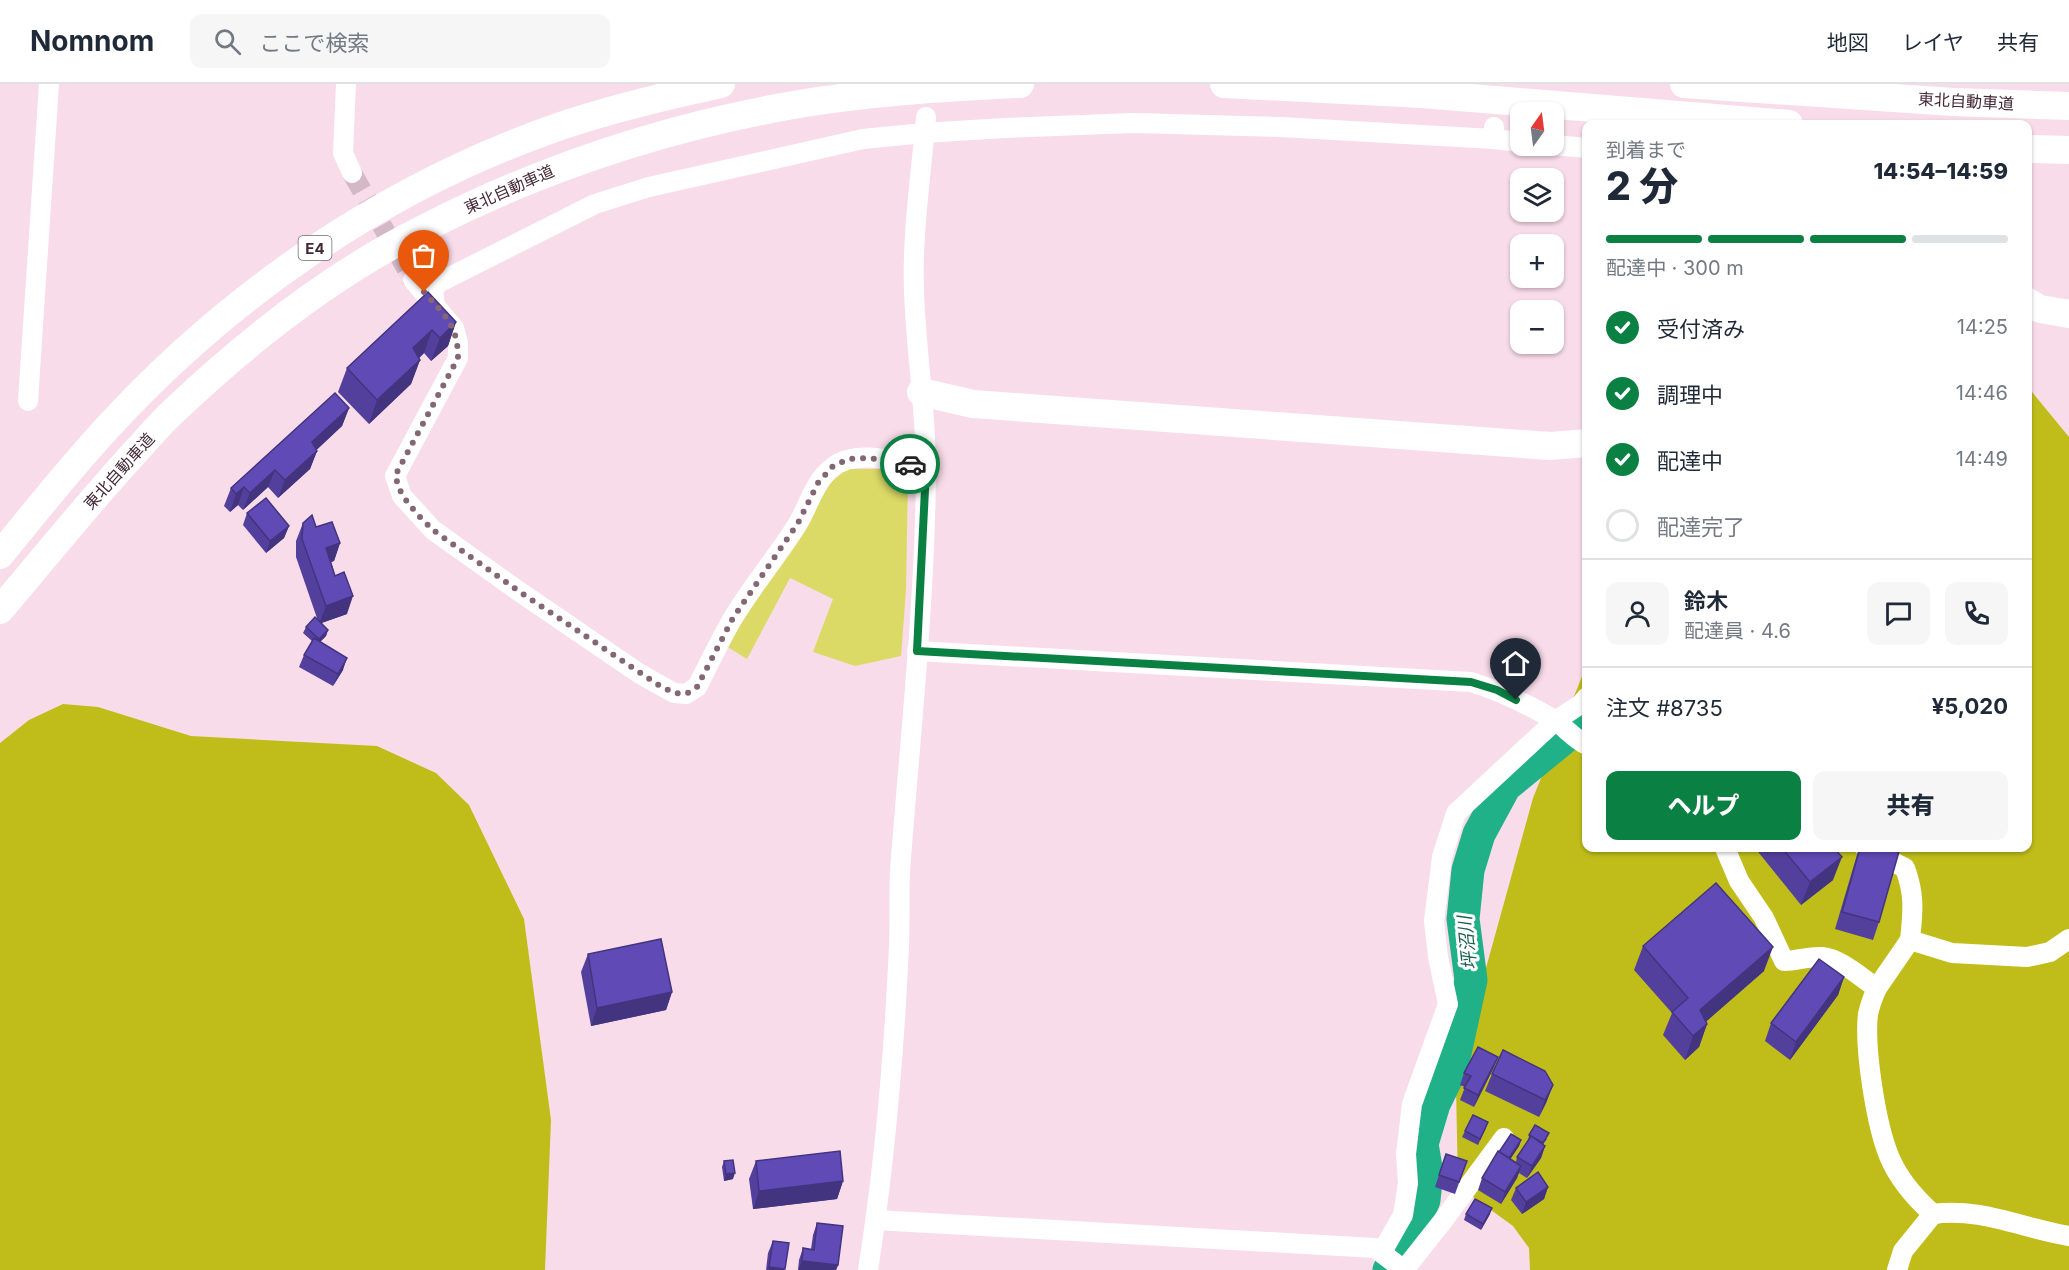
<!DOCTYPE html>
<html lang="ja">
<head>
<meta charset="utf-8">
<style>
  :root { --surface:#fff; --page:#f6f6f7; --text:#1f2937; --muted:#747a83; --line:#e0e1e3; --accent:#0b8043 }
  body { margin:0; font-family:Inter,"Noto Sans JP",sans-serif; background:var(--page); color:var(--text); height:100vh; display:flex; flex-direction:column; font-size:22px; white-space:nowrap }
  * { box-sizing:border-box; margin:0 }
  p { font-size:20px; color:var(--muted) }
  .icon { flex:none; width:33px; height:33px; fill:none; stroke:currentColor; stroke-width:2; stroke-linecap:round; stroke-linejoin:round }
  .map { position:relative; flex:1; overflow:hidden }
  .panel { position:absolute; left:1582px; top:36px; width:450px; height:732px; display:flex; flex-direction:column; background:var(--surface); border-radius:12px; box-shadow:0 2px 4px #0004 }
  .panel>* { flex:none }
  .needle { width:39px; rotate:14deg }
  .tools { position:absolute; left:1510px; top:18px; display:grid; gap:12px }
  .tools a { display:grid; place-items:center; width:54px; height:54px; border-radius:12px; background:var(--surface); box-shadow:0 2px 4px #0004; font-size:30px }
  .pin { position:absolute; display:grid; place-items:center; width:51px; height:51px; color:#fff; margin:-62px -26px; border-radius:50% 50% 50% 0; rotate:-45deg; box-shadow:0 0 6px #0007 }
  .pin .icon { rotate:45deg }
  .courier { position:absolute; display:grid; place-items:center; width:60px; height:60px; margin:-30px; border:4px solid #0b8043; border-radius:50%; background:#fff; color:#222; box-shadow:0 2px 8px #0007 }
  .head em { font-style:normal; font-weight:800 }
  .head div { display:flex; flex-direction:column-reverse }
  .head { display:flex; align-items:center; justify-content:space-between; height:102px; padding:0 24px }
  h1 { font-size:39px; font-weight:800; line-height:45px }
  .bar { display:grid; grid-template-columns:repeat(4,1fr); gap:9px 6px; align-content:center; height:72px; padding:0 24px }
  .bar i { height:8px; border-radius:4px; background:var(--line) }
  .bar .on { background:var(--accent) }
  .bar p { grid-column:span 4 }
  .line { display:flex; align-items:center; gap:15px; padding:0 24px; border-top:2px solid var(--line) }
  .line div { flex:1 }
  .round { display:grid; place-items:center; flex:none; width:63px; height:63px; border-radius:12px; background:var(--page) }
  ol { padding:0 24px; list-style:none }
  li { display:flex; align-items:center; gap:18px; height:66px }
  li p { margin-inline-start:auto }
  li .icon { padding:6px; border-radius:50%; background:var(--accent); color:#fff; stroke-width:4 }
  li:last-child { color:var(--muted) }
  li i { width:33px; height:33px; border:3px solid var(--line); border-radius:50% }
  .action { display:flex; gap:12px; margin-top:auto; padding:12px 24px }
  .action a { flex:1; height:69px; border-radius:12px; background:var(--accent); color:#fff; font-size:24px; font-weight:800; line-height:69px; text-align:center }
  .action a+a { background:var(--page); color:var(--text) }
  header { display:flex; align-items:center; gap:36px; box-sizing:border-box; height:84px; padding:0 30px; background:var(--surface); border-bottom:2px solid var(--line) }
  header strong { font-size:28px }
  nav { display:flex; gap:33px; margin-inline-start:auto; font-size:21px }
  .search { width:420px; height:54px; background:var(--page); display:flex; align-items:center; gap:15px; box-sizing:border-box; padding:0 21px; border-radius:12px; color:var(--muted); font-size:22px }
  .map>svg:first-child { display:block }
  .green { fill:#dbda67 }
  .forest { fill:#c0bd1a }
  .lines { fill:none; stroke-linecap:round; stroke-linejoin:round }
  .river { stroke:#21b189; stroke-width:33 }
  .minor-tunnel { stroke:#d5b8c5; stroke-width:20; stroke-dasharray:20 10; stroke-linecap:butt }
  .minor { stroke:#fff; stroke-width:20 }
  .highway { stroke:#fff; stroke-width:28 }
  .wall { fill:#53409c }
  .shaded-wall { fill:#43347f }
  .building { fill:#604ab5; stroke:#43347f; stroke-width:1.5 }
  .done { stroke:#836774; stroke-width:6; stroke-dasharray:0 10.8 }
  .route { stroke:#0b8043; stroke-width:8 }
  .labels { text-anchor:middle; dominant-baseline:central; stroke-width:6; stroke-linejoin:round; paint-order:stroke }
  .shield { fill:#fff; stroke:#7b6872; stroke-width:1.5 }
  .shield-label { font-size:15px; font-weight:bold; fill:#432835 }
  .street-label { font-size:16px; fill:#432835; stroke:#fff }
  .water-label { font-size:18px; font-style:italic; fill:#1c614c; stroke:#fff }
</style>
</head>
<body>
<header>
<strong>Nomnom</strong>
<div class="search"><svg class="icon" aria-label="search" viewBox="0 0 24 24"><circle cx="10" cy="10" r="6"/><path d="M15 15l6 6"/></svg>ここで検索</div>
<nav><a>地図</a><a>レイヤ</a><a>共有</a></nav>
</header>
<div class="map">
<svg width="2069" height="1186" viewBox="0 0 2069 1186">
  <rect width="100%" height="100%" fill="#f9dce9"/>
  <!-- green -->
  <polygon class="green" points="847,385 885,385 908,394 906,506 901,572 855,582 813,568 833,515 790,494 747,575 726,562 787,470 831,398"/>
  <!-- forest -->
  <g class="forest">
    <polygon points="2028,303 2069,353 2069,1186 1530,1186 1529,1164 1513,1142 1458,1102 1456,1003 1473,931 1533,714 1587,580 1587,764 2028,764"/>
    <polygon points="63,620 98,623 191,652 377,662 436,689 469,721 524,835 551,1036 545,1186 0,1186 0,659 29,636"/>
  </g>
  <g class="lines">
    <!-- river -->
    <polyline class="river" points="1389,1186 1408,1152 1424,1116 1427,1089 1422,1060 1434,1020 1452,983 1471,896 1463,835 1468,786 1479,750 1505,702 1587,635"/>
    <!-- minor-tunnel -->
    <polyline class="minor-tunnel" points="352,89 413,196"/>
    <!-- minor -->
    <g class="minor">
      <polyline points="346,0 343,69 352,89"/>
      <polyline points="1494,43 1493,55 1521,58"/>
      <polyline points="1554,61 1587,64"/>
      <path d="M413,196l41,48 4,15v15l-63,118 7,20 31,34 84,60 123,84 34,19 12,1 11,-7c12,-23 23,-47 36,-69 19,-32 44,-61 64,-93 12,-19 17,-44 36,-58 24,-19 66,-5 93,2"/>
      <polyline points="435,221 433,207 438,199 595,120 649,103 863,55 924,49 1004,44 1134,39 1281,43 1493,55"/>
      <polyline points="28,317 49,0"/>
      <path d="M917,567l554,31c29,9 56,22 82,37 12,8 21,20 34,26"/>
      <path d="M1725,764l14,33 25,37 20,43c13,0 25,-5 38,-4 20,2 39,21 55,31 -4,9 -7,17 -9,26 -4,34 8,110 21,142 9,22 26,42 44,58 47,-7 91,15 136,22"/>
      <path d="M1865,764l40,20c10,27 8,44 5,72"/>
      <polyline points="1877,904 1910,856 1952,869 2027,873 2050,868 2069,855"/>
      <polyline points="876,1136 1375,1164 1404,1186"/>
      <polyline points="1382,1168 1403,1131 1408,1099 1406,1070 1412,1020 1448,920 1438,873 1434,837 1442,773 1456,729 1555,637 1581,620 1587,613"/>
      <path d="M868,1186c17,-107 26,-215 31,-324 1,-25 0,-50 1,-75 10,-133 25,-267 26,-401 0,-59 -10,-119 -12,-179 -2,-58 7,-116 12,-174"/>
      <polyline points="1404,1186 1442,1138 1504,1054"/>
      <polyline points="1897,1186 1903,1167 1933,1130"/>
    </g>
    <!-- highway -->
    <g class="highway">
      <polyline points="1224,0 1422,10 1789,40"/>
      <polyline points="1684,0 1953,18 2069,22"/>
      <polyline points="2028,65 2069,66"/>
      <polyline points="2028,218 2040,225 2069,230"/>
      <polyline points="921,308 973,320 1550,362 1587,359"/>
      <path d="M0,471c35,-43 70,-87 108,-128 122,-133 276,-239 447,-299 54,-19 110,-32 166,-44"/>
      <path d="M0,526c46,-54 89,-108 137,-160 13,-14 26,-30 41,-43 72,-68 158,-135 247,-179 119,-61 248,-103 380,-125 71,-11 143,-16 215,-19"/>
    </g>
  </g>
  <!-- wall -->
  <g class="wall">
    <polygon points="428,208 456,238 448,262 431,277 424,269 419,274 420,276 411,300 369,340 338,308 347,284"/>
    <polygon points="349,324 342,342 316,366 317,367 310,385 278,414 268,403 243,426 238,421 230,428 224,422 231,404"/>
    <polygon points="247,429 289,442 284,454 266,469 243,441"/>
    <polygon points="303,439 316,443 340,459 334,477 331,478 347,530 321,539 328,546 326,552 320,558 343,586 333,602 299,583 304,571 312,557 303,549 306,543 318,537 296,473 296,457"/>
    <polygon points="1755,764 1834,764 1833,796 1801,821"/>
    <polygon points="1859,764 1897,764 1879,838 1873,856 1835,845"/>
    <polygon points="1643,862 1764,887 1706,937 1707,940 1699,963 1685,976 1663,951 1672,929 1634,886"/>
    <polygon points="588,870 672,908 666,926 591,942 581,888"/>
    <polygon points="1844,893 1838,911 1790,976 1765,957 1771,939"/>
    <polygon points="1498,973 1493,985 1474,1023 1460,1016 1465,1003 1460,1001 1464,989"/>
    <polygon points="1492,990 1553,1001 1546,1019 1539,1033 1485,1007"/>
    <polygon points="1486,1044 1478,1061 1462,1053 1465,1047"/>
    <polygon points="1529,1051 1547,1055 1543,1060 1545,1062 1541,1074 1527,1094 1519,1089 1517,1094 1501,1120 1478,1106 1482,1094 1499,1068 1521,1056 1519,1062 1510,1075 1516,1078 1517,1073 1528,1057"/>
    <polygon points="1446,1070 1467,1077 1455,1110 1435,1103"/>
    <polygon points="724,1077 733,1095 724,1097 722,1083"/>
    <polygon points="756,1077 843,1097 837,1115 753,1125 749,1095"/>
    <polygon points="1548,1103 1544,1115 1522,1130 1511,1116 1516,1104"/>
    <polygon points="1466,1130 1490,1130 1481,1146 1464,1136"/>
    <polygon points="817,1139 838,1181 836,1186 798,1186 799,1176 803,1164 811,1165 813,1151"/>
    <polygon points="773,1157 789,1159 784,1186 766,1186 768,1169"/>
  </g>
  <!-- shaded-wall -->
  <g class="shaded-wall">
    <polygon points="456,238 448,262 431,277 440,254"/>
    <polygon points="432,246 424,269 405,288 413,264"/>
    <polygon points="420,276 411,300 369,340 377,316"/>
    <polygon points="349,324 342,342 306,376 312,358"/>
    <polygon points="317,367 310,385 278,414 285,396"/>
    <polygon points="275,386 268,403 243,426 250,409"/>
    <polygon points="244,403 238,421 230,428 236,410"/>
    <polygon points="289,442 284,454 266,469 270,457"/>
    <polygon points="340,459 334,477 319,482 326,464"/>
    <polygon points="353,512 347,530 319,540 326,522"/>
    <polygon points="328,546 326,552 317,561 319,555"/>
    <polygon points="347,574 343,586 333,602 338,590"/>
    <polygon points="1842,773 1833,796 1801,821 1810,798"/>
    <polygon points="1773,863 1764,887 1692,950 1700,926"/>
    <polygon points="1844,893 1838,911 1790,976 1796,958"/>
    <polygon points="672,908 666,926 591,942 597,924"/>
    <polygon points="1707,940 1699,963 1685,976 1693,952"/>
    <polygon points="1498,973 1493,985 1474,1023 1478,1011"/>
    <polygon points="1553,1001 1546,1019 1539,1033 1545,1016"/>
    <polygon points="1521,1056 1519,1062 1506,1082 1508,1076"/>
    <polygon points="1545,1062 1541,1074 1527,1094 1532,1082"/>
    <polygon points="1521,1082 1517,1094 1501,1120 1505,1108"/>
    <polygon points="735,1089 733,1095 724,1097 726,1090"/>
    <polygon points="843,1097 837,1115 753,1125 759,1107"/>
    <polygon points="1548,1103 1544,1115 1522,1130 1526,1118"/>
    <polygon points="1492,1124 1490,1130 1481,1146 1483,1140"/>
    <polygon points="802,1177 838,1181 836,1186 798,1186"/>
    <polygon points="769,1183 785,1185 784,1186 768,1186"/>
  </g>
  <!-- building -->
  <g class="building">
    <polygon points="428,208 456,238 440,254 432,246 413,264 420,276 377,316 347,284"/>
    <polygon points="335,309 349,324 312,358 317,367 285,396 275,386 250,409 244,403 236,410 231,404"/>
    <polygon points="266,414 289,442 270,457 247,429"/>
    <polygon points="312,431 316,443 332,438 340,459 326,464 335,492 344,488 353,512 326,522 302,455 303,439"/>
    <polygon points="315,533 328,546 319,555 306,543"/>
    <polygon points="314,554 347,574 338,590 304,571"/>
    <polygon points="1782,764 1834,764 1842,773 1810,798"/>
    <polygon points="1860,764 1900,764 1879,838 1842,828"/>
    <polygon points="1716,799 1773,863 1700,926 1707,940 1693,952 1672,928 1688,914 1643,862"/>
    <polygon points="661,855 672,908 597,924 588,870"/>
    <polygon points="1819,875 1844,893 1796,958 1771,939"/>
    <polygon points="1478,963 1498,973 1478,1011 1464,1004 1471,992 1464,989"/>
    <polygon points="1503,966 1545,987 1553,1001 1545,1016 1492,990"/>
    <polygon points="1473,1031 1488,1038 1480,1055 1465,1047"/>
    <polygon points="1535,1041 1549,1049 1543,1059 1529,1051"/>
    <polygon points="1511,1050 1521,1056 1509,1074 1499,1068"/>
    <polygon points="1531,1052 1545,1062 1532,1082 1517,1073"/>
    <polygon points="840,1067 843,1097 759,1107 756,1077"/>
    <polygon points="1498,1067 1521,1082 1505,1108 1482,1094"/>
    <polygon points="1446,1070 1467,1077 1459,1098 1439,1091"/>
    <polygon points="733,1076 735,1089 726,1090 724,1077"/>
    <polygon points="1538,1088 1548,1103 1526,1118 1516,1104"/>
    <polygon points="1475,1115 1492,1124 1483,1140 1466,1130"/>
    <polygon points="817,1139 843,1142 838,1181 802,1177 803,1164 814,1166"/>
    <polygon points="773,1157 789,1159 785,1185 769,1183"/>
  </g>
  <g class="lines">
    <!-- done -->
    <path class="done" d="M424,208c21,24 34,33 34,66l-63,118 7,19 15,19 16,16 84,60 140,94 17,9 12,1 11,-7 36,-69 65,-95 20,-40 15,-17 16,-7 19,-1 42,6"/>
    <!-- route -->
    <polyline class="route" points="910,380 926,385 917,567 1471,598 1497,606 1516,616"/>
  </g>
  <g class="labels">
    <!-- shield labels -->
    <rect class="shield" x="298.5" y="152" width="33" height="24" rx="4.5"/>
    <g class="shield-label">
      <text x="315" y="164">E4</text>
    </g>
    <!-- street labels -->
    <g class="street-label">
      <text transform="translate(1966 17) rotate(3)">東北自動車道</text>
      <text transform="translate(509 105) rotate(-24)">東北自動車道</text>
      <text transform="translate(119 387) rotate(-48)">東北自動車道</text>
    </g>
    <!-- water labels -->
    <g class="water-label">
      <text transform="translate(1467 859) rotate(-96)">坪沼川</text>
    </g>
  </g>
</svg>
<div class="tools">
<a><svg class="needle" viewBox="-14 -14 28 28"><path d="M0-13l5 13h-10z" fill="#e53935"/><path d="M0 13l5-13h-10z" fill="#747a83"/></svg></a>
<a><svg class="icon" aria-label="layers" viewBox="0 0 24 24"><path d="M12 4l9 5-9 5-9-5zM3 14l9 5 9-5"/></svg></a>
<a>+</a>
<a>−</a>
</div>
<div class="pin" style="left:424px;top:208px;background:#ea580c"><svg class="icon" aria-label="bag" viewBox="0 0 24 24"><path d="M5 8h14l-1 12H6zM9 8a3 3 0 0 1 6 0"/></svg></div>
<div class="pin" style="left:1516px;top:616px;background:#1f2937"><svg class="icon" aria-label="home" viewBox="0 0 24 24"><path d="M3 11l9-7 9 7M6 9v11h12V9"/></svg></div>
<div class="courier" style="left:910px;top:380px"><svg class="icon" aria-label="car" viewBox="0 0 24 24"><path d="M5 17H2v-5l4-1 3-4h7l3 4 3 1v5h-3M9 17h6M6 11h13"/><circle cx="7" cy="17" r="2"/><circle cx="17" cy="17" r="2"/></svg></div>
<section class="panel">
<div class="head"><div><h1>2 分</h1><p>到着まで</p></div><em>14:54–14:59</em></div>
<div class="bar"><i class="on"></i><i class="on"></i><i class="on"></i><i></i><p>配達中 · 300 m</p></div>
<ol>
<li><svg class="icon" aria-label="check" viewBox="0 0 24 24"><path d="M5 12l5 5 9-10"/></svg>受付済み<p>14:25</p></li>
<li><svg class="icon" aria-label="check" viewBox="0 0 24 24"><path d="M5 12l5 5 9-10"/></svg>調理中<p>14:46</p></li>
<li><svg class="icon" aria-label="check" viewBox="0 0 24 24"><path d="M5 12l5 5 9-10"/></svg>配達中<p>14:49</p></li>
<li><i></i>配達完了</li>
</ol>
<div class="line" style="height:108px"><a class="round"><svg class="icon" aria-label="person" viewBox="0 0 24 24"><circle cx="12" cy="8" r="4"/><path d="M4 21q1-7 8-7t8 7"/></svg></a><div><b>鈴木</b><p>配達員 · 4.6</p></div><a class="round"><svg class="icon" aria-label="chat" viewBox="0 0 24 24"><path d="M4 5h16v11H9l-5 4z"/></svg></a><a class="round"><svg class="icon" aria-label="phone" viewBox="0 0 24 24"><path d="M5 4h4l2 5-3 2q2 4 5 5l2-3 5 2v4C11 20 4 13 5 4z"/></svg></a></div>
<div class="line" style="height:78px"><div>注文 #8735</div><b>¥5,020</b></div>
<div class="action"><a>ヘルプ</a><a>共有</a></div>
</section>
</div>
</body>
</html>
